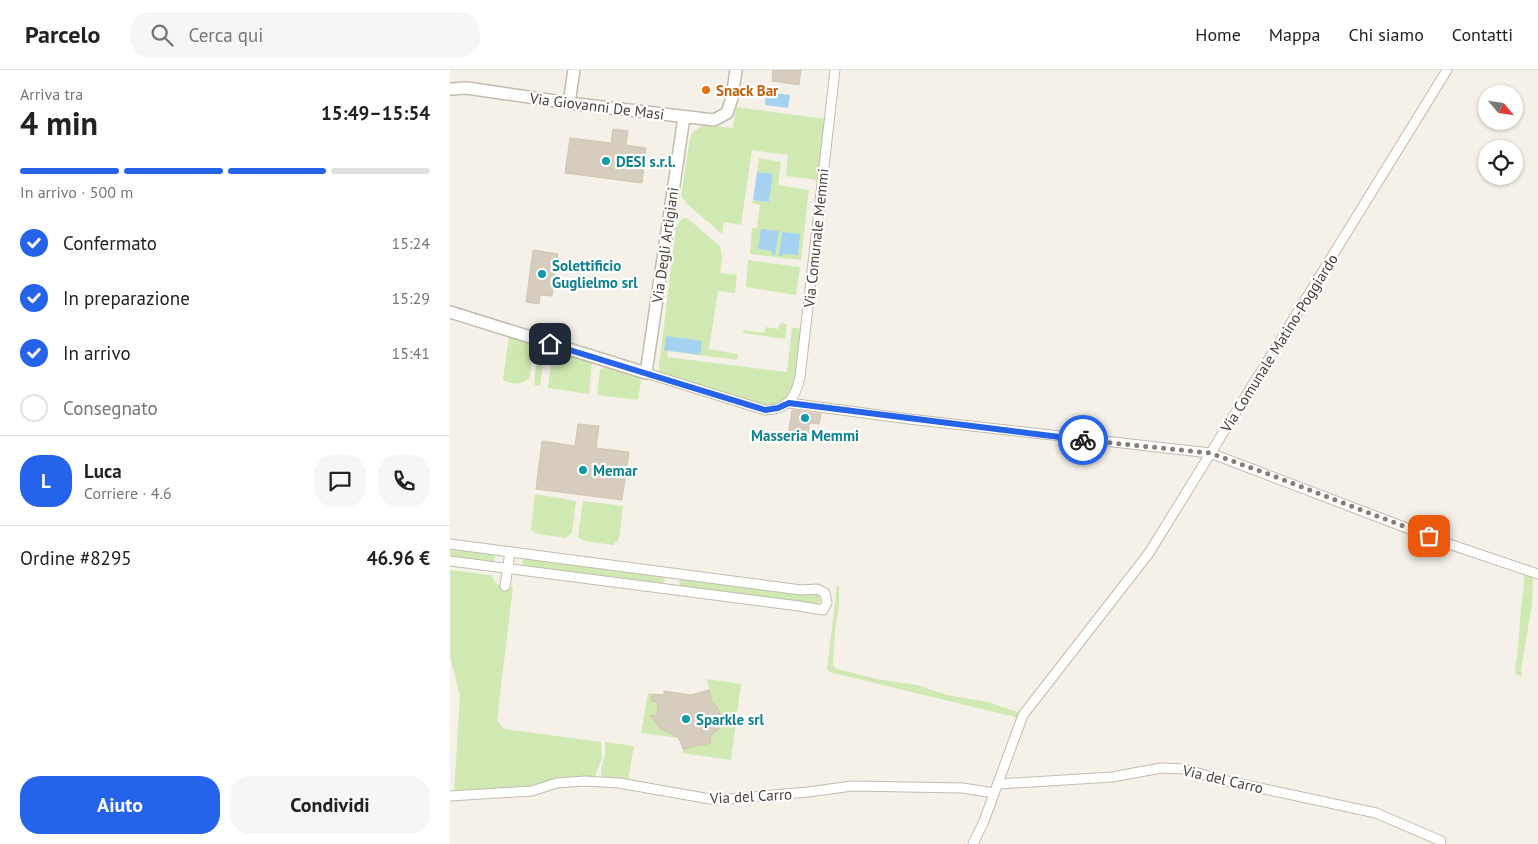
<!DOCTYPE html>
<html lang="it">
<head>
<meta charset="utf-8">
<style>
  :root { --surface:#fff; --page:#f6f6f6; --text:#222; --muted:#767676; --line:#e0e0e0; --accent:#2563eb }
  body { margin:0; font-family:"PT Sans",sans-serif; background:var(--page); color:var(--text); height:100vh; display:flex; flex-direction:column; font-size:19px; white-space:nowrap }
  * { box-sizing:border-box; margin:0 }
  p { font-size:16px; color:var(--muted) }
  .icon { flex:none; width:28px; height:28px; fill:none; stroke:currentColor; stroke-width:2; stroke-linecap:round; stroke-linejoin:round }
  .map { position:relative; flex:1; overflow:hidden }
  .side { display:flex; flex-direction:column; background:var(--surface); width:450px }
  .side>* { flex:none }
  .needle { width:32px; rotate:119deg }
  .fabs { position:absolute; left:1028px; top:15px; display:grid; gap:10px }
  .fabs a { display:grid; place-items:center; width:45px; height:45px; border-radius:50%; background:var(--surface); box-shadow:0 1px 4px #0004; font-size:25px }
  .pin { position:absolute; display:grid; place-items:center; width:42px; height:42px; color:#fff; margin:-21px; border-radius:10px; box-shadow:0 2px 8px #0006 }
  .courier { position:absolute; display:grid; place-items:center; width:50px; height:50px; margin:-25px; border:4px solid #2563eb; border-radius:50%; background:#fff; color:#222; box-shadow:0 1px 6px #0007 }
  .overview em { font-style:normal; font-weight:600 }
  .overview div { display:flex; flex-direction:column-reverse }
  .overview { display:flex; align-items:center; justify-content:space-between; height:85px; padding:0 20px }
  h1 { font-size:32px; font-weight:600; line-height:38px }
  .bar { display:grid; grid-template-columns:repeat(4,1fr); gap:8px 5px; align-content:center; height:60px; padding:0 20px }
  .bar i { height:6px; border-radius:4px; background:var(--line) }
  .bar .active { background:var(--accent) }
  .bar p { grid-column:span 4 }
  .line { display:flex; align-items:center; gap:12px; padding:0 20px; border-top:1px solid var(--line) }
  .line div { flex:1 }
  .round { display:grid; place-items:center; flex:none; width:52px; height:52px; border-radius:20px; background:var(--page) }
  ol { padding:0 20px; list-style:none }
  li { display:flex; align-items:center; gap:15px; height:55px }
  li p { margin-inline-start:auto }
  li .icon { padding:5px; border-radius:50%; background:var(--accent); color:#fff; stroke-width:4 }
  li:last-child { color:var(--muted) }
  li i { width:28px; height:28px; border:2px solid var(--line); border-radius:50% }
  .primary-button { display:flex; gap:10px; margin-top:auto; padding:10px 20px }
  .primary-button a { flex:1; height:58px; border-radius:20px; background:var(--accent); color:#fff; font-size:20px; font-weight:600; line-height:58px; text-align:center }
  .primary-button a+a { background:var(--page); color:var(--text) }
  header { display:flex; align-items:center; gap:30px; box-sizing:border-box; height:70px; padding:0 25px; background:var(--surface); border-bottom:1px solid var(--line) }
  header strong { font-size:24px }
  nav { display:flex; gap:28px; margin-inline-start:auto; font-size:18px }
  .search { width:350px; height:45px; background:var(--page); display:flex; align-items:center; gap:12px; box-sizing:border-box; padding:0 18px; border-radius:20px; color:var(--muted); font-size:19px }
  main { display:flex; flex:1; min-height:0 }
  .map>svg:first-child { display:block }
  .green { fill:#d0e9b2 }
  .water { fill:#a5d2f1 }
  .building { fill:#d6cdbe; stroke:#d1c5b1 }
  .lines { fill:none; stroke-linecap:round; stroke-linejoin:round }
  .minor-casing { stroke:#c3bcae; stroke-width:11 }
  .tertiary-casing { stroke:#c3bcae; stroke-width:14 }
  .minor { stroke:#fff; stroke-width:9 }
  .tertiary { stroke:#fff; stroke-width:11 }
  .done { stroke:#857f75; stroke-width:5; stroke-dasharray:0 9 }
  .route { stroke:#2563eb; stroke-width:6 }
  .food-dot { fill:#e8710a; stroke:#fff; stroke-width:2 }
  .culture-dot { fill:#0f9aa8; stroke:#fff; stroke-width:2 }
  .labels { text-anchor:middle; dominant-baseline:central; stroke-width:4.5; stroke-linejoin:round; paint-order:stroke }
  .food-label { font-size:15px; font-weight:bold; fill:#c56008; stroke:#fff; text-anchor:start }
  .street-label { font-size:15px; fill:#494237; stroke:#fff }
  .culture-label { font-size:15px; font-weight:bold; fill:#0d838f; stroke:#fff; text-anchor:start }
</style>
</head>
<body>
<header>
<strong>Parcelo</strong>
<div class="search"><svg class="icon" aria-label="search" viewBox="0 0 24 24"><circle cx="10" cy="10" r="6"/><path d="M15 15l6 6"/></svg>Cerca qui</div>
<nav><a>Home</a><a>Mappa</a><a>Chi siamo</a><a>Contatti</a></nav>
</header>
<main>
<section class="side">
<div class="overview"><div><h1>4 min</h1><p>Arriva tra</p></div><em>15:49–15:54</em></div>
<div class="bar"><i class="active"></i><i class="active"></i><i class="active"></i><i></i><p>In arrivo · 500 m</p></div>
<ol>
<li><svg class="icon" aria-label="check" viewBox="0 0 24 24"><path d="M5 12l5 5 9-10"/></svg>Confermato<p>15:24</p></li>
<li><svg class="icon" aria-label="check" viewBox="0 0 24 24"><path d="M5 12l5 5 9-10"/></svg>In preparazione<p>15:29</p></li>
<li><svg class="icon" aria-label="check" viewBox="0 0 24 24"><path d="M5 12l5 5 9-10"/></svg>In arrivo<p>15:41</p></li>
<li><i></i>Consegnato</li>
</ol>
<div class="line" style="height:90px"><b class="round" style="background:var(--accent);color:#fff">L</b><div><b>Luca</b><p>Corriere · 4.6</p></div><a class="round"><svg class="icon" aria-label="chat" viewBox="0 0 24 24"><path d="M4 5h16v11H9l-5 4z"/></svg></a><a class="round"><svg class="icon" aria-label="phone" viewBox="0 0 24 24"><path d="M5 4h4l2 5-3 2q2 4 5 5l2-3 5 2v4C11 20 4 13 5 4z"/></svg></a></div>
<div class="line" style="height:65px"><div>Ordine #8295</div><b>46.96 €</b></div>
<div class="primary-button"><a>Aiuto</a><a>Condividi</a></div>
</section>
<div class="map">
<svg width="1088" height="774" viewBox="0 0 1088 774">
  <rect width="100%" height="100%" fill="#f5f1e9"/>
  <!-- green -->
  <g class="green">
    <polygon points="286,37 375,49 368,110 336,106 338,85 302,80 291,155 274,152 272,164 236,133 231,125 240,69 242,63 253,55 283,58"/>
    <polygon points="309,88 331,92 328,115 359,120 351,190 300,184 302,158 307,158 310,135 302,133 303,130 319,132 323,105 307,102"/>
    <path d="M237,148l33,28 2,11 -2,16 17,2 -2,18 -17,-2 -9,58 29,5 -1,6 -69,-9 -1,6 120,15 5,-44h9l-7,59c-7,11 -15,16 -28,20l-108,-33 18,-147 6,-8z"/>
    <polygon points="298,190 350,197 346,225 296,217"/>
    <polygon points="330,253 337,254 335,269 293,263 294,260 314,263 316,257 328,259"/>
    <path d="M59,265l19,6c4,13 5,25 1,38 -9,6 -17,6 -26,1z"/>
    <polygon points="86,274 93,277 95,281 90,316 84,315 87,288"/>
    <polygon points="109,281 142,292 139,324 98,318 102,286"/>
    <polygon points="157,296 189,308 191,311 188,330 147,325 150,300"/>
    <polygon points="85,424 126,431 122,462 116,468 87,464 81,460"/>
    <polygon points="133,431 173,436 169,469 163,475 134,471 128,467"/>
    <polygon points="0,478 41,483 45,487 43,492 0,488"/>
    <polygon points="76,487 213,506 215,510 213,514 74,497 72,491"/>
    <polygon points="0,500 41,505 47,514 63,517 47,650 54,659 151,672 152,688 145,706 84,718 4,724 10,626 0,586"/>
    <path d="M1074,503l9,4 -1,27 -11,66 1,6 -6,-1 -1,-5c4,-21 4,-41 6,-62 1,-12 4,-22 3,-35z"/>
    <polygon points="233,508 368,525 371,531 366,535 230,516 229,512"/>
    <polygon points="387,516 389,516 389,537 385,560 383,596 387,599 427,609 467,615 497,625 538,632 567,642 570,644 569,648 379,602 377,599"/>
    <path d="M257,609l34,5 -10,76 -49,-7 1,-4 28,-6 -1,-7c10,-6 13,-14 9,-25l-7,-8z"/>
    <polygon points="198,623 202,624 201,631 208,632 207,645 200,647 211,659 229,668 191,663"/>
    <polygon points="155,672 184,676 178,711 151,708 151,700 155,684"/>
  </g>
  <!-- water -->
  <g class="water">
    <polygon points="316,22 340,25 338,38 315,35"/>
    <polygon points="307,102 323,104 319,132 303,130"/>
    <polygon points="311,159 329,161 325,185 322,184 322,181 308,179"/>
    <polygon points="332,162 350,164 348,185 333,184 332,186 329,186"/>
    <polygon points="216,266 252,271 250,285 214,280"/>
  </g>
  <!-- building -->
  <g class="building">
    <polygon points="323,0 351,0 349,15 322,11"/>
    <polygon points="163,59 178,61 176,75 196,78 192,113 115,103 120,68 161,73"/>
    <polygon points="83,180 108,184 102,226 90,225 89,234 76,232"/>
    <polygon points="342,340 371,344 369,354 361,353 359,355 358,367 338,365"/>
    <polygon points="128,354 149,356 146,378 179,382 172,430 86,419 92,371 125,376"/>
    <polygon points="259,620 262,633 267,636 271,646 268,660 260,666 261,673 233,679 229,668 211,659 200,646 207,645 208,632 201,631 202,624 214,625 214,621 241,625"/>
  </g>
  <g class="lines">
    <!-- minor casing -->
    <g class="minor-casing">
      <g id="minor">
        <path d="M196,303l119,37c22,0 31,-13 35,-33l35,-307"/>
        <polyline points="339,333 459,349 760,383 996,473 1088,504"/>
        <polyline points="0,474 351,520 367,519 375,523 377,533 373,540 349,536 0,491"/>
        <polyline points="55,516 60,482"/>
        <polyline points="548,714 662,707 711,698 735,699 768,709 926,743 991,771"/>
        <polyline points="0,726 82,721 107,713 135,711 169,713 266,730 358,722 402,716 512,718 544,723"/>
        <polyline points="523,774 534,751 573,645 699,483 997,0"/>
      </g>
    </g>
    <!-- tertiary casing -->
    <g class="tertiary-casing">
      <g id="tertiary">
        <polyline points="0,19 17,18 119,33 264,50 277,43 282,28 286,0"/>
        <polyline points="119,33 124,0"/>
        <polyline points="0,242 196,303 234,47"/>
      </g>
    </g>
    <!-- minor -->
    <use href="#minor" class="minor"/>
    <!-- tertiary -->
    <use href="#tertiary" class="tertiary"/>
  </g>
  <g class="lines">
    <!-- done -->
    <polyline class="done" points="633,370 760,383 821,405 979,466"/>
    <!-- route -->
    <polyline class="route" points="100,274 315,340 328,338 339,333 633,370"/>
  </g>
  <!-- markers -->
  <circle class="food-dot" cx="256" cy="20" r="5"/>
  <g class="culture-dot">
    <circle cx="156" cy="91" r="5"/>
    <circle cx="92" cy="204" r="5"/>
    <circle cx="355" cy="348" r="5"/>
    <circle cx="133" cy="400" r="5"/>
    <circle cx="236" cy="649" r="5"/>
  </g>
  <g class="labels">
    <!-- food labels -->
    <g class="food-label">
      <text x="266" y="20">Snack Bar</text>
    </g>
    <!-- street labels -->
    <g class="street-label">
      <text transform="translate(147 36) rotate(7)">Via Giovanni De Masi</text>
      <text transform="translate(366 168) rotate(-84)">Via Comunale Memmi</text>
      <text transform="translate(215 175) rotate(-82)">Via Degli Artigiani</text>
      <text transform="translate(829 273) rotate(-58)">Via Comunale Matino-Poggiardo</text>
      <text transform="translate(773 709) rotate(13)">Via del Carro</text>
      <text transform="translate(301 726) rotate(-3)">Via del Carro</text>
    </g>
    <!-- culture labels -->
    <g class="culture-label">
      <text x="166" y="91">DESI s.r.l.</text>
      <text x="102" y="195">Solettificio<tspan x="102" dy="17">Guglielmo srl</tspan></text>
      <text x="355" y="365" text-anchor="middle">Masseria Memmi</text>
      <text x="143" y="400">Memar</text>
      <text x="246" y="649">Sparkle srl</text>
    </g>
  </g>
</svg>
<div class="fabs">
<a><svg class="needle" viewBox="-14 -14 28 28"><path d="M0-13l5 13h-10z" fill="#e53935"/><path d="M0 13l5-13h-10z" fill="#767676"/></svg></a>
<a><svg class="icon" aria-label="locate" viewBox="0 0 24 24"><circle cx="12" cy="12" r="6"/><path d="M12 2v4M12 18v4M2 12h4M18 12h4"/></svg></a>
</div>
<div class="pin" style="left:979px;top:466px;background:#ea580c"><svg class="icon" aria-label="bag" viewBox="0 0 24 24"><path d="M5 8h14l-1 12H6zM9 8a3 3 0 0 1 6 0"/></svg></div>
<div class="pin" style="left:100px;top:274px;background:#1f2937"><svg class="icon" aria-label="home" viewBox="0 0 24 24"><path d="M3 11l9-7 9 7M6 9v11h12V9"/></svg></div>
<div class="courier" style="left:633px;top:370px"><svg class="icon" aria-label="bike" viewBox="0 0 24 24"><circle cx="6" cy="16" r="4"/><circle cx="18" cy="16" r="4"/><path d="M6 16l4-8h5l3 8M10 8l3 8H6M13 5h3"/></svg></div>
</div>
</main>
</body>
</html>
